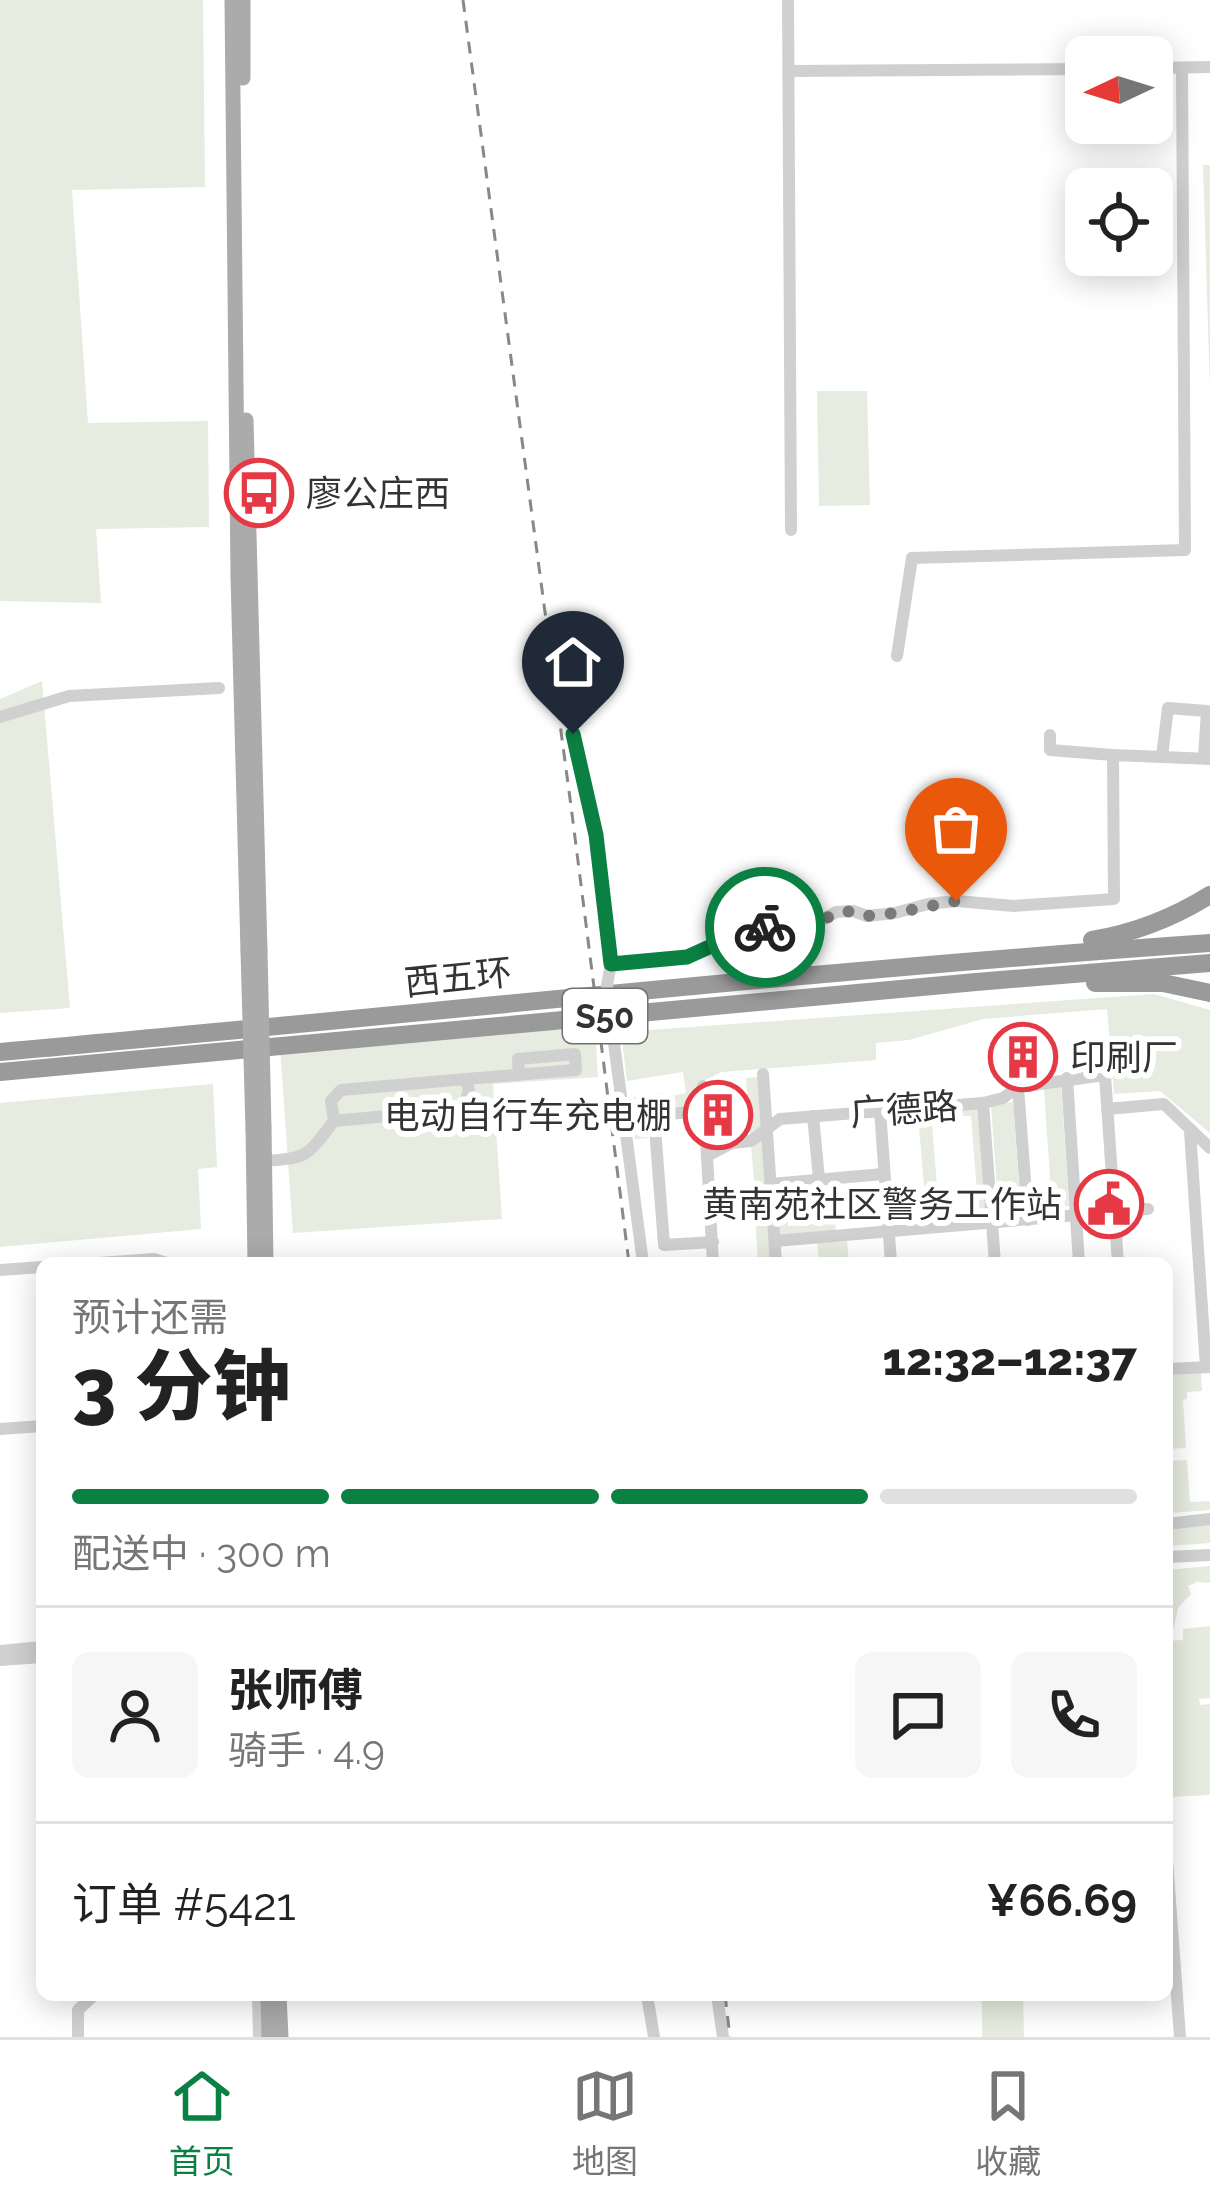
<!DOCTYPE html>
<html lang="zh">
<head>
<meta charset="utf-8">
<style>
  :root { --surface:#fff; --page:#f6f6f6; --text:#222; --muted:#767676; --line:#e0e0e0; --accent:#0b8043 }
  body { margin:0; font-family:Raleway,"Noto Sans SC",sans-serif; background:var(--page); color:var(--text); height:100vh; display:flex; flex-direction:column; font-size:45px; white-space:nowrap }
  * { box-sizing:border-box; margin:0 }
  p { font-size:39px; color:var(--muted) }
  .icon { flex:none; width:66px; height:66px; fill:none; stroke:currentColor; stroke-width:2; stroke-linecap:round; stroke-linejoin:round }
  .map { position:relative; flex:1; overflow:hidden }
  .side { position:absolute; left:36px; top:1257px; width:1137px; height:744px; display:flex; flex-direction:column; background:var(--surface); border-radius:18px; box-shadow:0 6px 30px #0003 }
  .side>* { flex:none }
  .needle { width:78px; rotate:266deg }
  .tools { position:absolute; left:1065px; top:36px; display:grid; gap:24px }
  .tools a { display:grid; place-items:center; width:108px; height:108px; border-radius:18px; background:var(--surface); box-shadow:0 6px 30px #0003; font-size:60px }
  .pin { position:absolute; display:grid; place-items:center; width:102px; height:102px; color:#fff; margin:-123px -51px; border-radius:50% 50% 50% 0; rotate:-45deg; box-shadow:0 0 12px #0007 }
  .pin .icon { rotate:45deg }
  .courier { position:absolute; display:grid; place-items:center; width:120px; height:120px; margin:-60px; border:9px solid #0b8043; border-radius:50%; background:#fff; color:#222; box-shadow:0 3px 15px #0007 }
  .headline em { font-style:normal; font-weight:800 }
  .headline div { display:flex; flex-direction:column-reverse }
  .headline { display:flex; align-items:center; justify-content:space-between; height:204px; padding:0 36px }
  h1 { font-size:78px; font-weight:800; line-height:90px }
  .bar { display:grid; grid-template-columns:repeat(4,1fr); gap:18px 12px; align-content:center; height:144px; padding:0 36px }
  .bar i { height:15px; border-radius:9px; background:var(--line) }
  .bar .active { background:var(--accent) }
  .bar p { grid-column:span 4 }
  .line { display:flex; align-items:center; gap:30px; padding:0 36px; border-top:3px solid var(--line) }
  .line div { flex:1 }
  .round { display:grid; place-items:center; flex:none; width:126px; height:126px; border-radius:18px; background:var(--page) }
  .tabs { display:flex; justify-content:space-around; align-items:center; height:168px; border-top:3px solid var(--line); background:var(--surface); font-size:33px; color:var(--muted) }
  .tabs a { display:grid; justify-items:center; gap:6px }
  .tabs .active { color:var(--accent) }
  .map>svg:first-child { display:block }
  .green { fill:#e6ecdf }
  .lines { fill:none; stroke-linecap:round; stroke-linejoin:round }
  .minor { stroke:#d0d0d0; stroke-width:12 }
  .major { stroke:#ababab; stroke-width:15 }
  .highway { stroke:#9a9a9a; stroke-width:18 }
  .rail { stroke:#888; stroke-width:3; stroke-dasharray:12 9; stroke-linecap:butt }
  .minor-bridge { stroke:#d0d0d0; stroke-width:12 }
  .major-bridge { stroke:#ababab; stroke-width:15 }
  .done { stroke:#7a7a7a; stroke-width:12; stroke-dasharray:0 21.6 }
  .route { stroke:#0b8043; stroke-width:15 }
  .labels { text-anchor:middle; dominant-baseline:central; stroke-width:12; stroke-linejoin:round; paint-order:stroke }
  .shield { fill:#fff; stroke:#707070; stroke-width:3 }
  .shield-label { font-size:33px; font-weight:bold; fill:#333 }
  .poi-label { font-size:36px; fill:#333; stroke:#fff; text-anchor:start }
  .street-label { font-size:36px; fill:#333; stroke:#fff }
</style>
</head>
<body>
<div class="map">
<svg width="1210" height="2037" viewBox="0 0 1210 2037">
  <rect width="100%" height="100%" fill="#fff"/>
  <!-- green -->
  <g class="green">
    <polygon points="0,0 203,0 205,187 72,190 88,423 208,421 209,527 96,529 101,603 0,601"/>
    <polygon points="1203,165 1210,165 1210,390"/>
    <polygon points="817,391 867,391 870,505 819,506"/>
    <polygon points="42,681 70,1008 0,1013 0,699"/>
    <polygon points="1154,994 1210,1010 1210,1133 1160,1091 1114,1094 1107,1009 983,1019 909,1040 876,1043 876,1060 722,1072 699,1083 700,1107 674,1109 671,1096 686,1093 683,1072 627,1081 621,1032"/>
    <polygon points="595,1027 598,1077 493,1084 502,1219 293,1233 280,1048"/>
    <polygon points="759,1077 763,1125 750,1135 746,1078"/>
    <polygon points="213,1084 217,1167 198,1169 201,1229 0,1247 0,1103"/>
    <polygon points="1061,1085 1069,1206 1052,1207 1044,1089"/>
    <polygon points="663,1093 666,1110 644,1113 648,1138 635,1139 629,1098"/>
    <polygon points="1013,1102 1021,1215 999,1217 991,1104"/>
    <polygon points="979,1107 987,1217 979,1218 971,1116 963,1116 962,1108"/>
    <polygon points="931,1113 940,1221 927,1222 918,1115"/>
    <polygon points="764,1138 769,1203 756,1204 751,1146"/>
    <polygon points="785,1189 788,1226 835,1222 836,1233 778,1237 775,1191"/>
    <polygon points="769,1214 772,1263 758,1263 755,1215"/>
    <polygon points="847,1241 849,1262 819,1263 817,1243"/>
    <polygon points="1201,1373 1202,1391 1187,1392 1187,1399 1183,1400 1186,1448 1167,1449 1167,1375"/>
    <polygon points="1187,1460 1190,1502 1210,1501 1210,1510 1171,1513 1167,1461"/>
    <polygon points="1210,1524 1210,1543 1167,1546 1167,1528"/>
    <polygon points="1210,1566 1210,1583 1197,1582 1188,1586 1191,1594 1178,1608 1174,1628 1167,1629 1167,1570"/>
    <polygon points="1210,1626 1210,1698 1199,1699 1200,1705 1210,1704 1210,1795 1170,1797 1167,1641 1183,1640 1183,1629"/>
    <polygon points="982,1995 1023,1995 1024,2037 982,2037"/>
  </g>
  <g class="lines">
    <!-- minor -->
    <g class="minor">
      <polyline points="788,0 791,530"/>
      <polyline points="1152,68 1210,67"/>
      <polyline points="789,71 1086,69"/>
      <polyline points="897,656 912,558 1185,550 1182,68"/>
      <polyline points="0,717 69,696 219,688"/>
      <polyline points="573,734 596,835 611,964"/>
      <polyline points="1050,735 1050,750 1113,755"/>
      <polyline points="1162,756 1168,708 1207,711 1204,758"/>
      <polyline points="607,985 611,964 687,957 745,931 782,925 815,924 836,912 853,911 867,916 895,913 928,904 956,901 1014,906 1114,899 1113,755 1210,759"/>
      <polyline points="612,1028 643,1263"/>
      <polyline points="763,1074 776,1263"/>
      <polyline points="1067,1078 1079,1263"/>
      <polyline points="466,1079 576,1070 575,1054 518,1059 519,1075"/>
      <polyline points="703,1086 713,1263"/>
      <polyline points="1018,1087 1028,1220"/>
      <polyline points="983,1103 995,1263"/>
      <polyline points="1107,1109 1164,1104 1210,1148"/>
      <polyline points="880,1110 891,1263"/>
      <polyline points="705,1111 654,1115 664,1245 713,1242"/>
      <polyline points="813,1116 819,1179"/>
      <polyline points="1190,1131 1206,1367"/>
      <polyline points="707,1156 732,1143 751,1141 780,1119 983,1103 1003,1098 1018,1087 1105,1075 1118,1263"/>
      <path d="M265,1161c44,-3 42,-5 69,-40l128,-12 7,-18 -3,-12 -125,11 -10,11 3,20"/>
      <polyline points="771,1184 883,1174"/>
      <polyline points="775,1241 1148,1209"/>
      <polyline points="99,1263 154,1259 167,1263"/>
      <polyline points="0,1270 42,1267"/>
      <polyline points="1167,1369 1210,1367"/>
      <polyline points="0,1429 42,1426"/>
      <polyline points="1167,1524 1210,1519"/>
      <polyline points="1167,1557 1210,1555"/>
      <polyline points="0,1651 42,1647"/>
      <polyline points="0,1660 42,1657"/>
      <polyline points="1167,1860 1180,2037"/>
      <polyline points="258,1995 259,2037"/>
      <polyline points="647,1995 654,2037"/>
      <polyline points="717,1995 723,2037"/>
      <polyline points="78,2037 78,2010 94,1995"/>
    </g>
    <!-- major -->
    <g class="major">
      <polyline points="232,0 238,577 248,951"/>
      <polyline points="243,0 243,78"/>
      <polyline points="246,420 260,951"/>
      <polyline points="264,1128 266,1263"/>
      <polyline points="253,1130 255,1263"/>
      <polyline points="268,1995 269,2037"/>
      <polyline points="279,1995 281,2037"/>
    </g>
    <!-- highway -->
    <g class="highway">
      <path d="M1092,940c44,-7 81,-22 118,-45"/>
      <polyline points="1095,983 1163,983 1210,993"/>
      <path d="M0,1052c403,-36 806,-81 1210,-109"/>
      <polyline points="0,1072 976,982 1210,963"/>
    </g>
    <!-- rail -->
    <g class="rail">
      <polyline points="463,0 571,806 629,1263"/>
      <polyline points="725,1995 730,2037"/>
    </g>
    <!-- minor-bridge -->
    <polyline class="minor-bridge" points="607,985 612,1028"/>
    <!-- major-bridge -->
    <g class="major-bridge">
      <polyline points="248,951 253,1130"/>
      <polyline points="260,951 264,1128"/>
    </g>
  </g>
  <g class="lines">
    <!-- done -->
    <polyline class="done" points="765,927 815,924 836,913 854,911 867,916 895,913 956,901"/>
    <!-- route -->
    <polyline class="route" points="573,734 596,835 611,964 687,957 745,931 765,927"/>
  </g>
  <!-- icons -->
  <defs>
    <g id="bus-ring" transform="scale(3.45)"><circle r="9.5" fill="#fff" stroke="#e63946" stroke-width="1.5"/><path d="M-5-6H5V4H4V6H2V4H-2V6H-4V4H-5ZM-3.5-4V0h7V-4ZM-3.5 1.2v1.5H-2V1.2ZM2 1.2v1.5H3.5V1.2Z" fill="#e63946"/></g>
    <g id="building-ring" transform="scale(3.45)"><circle r="9.5" fill="#fff" stroke="#e63946" stroke-width="1.5"/><path d="M-4-6H4V6H1V3H-1V6H-4ZM-2.5-4.3h1.7v1.8h-1.7ZM.8-4.3h1.7v1.8H.8ZM-2.5-1h1.7V.8h-1.7ZM.8-1h1.7V.8H.8Z" fill="#e63946"/></g>
    <g id="civic-ring" transform="scale(3.45)"><circle r="9.5" fill="#fff" stroke="#e63946" stroke-width="1.5"/><path d="M-.6-6.5H3V-4.5H.6V-3L4-1V1h2V6H-6V1h2V-1L-.6-3ZM-1.2 2.5V6h2.4V2.5Z" fill="#e63946"/></g>
  </defs>
  <g fill-rule="evenodd">
    <use href="#bus-ring" x="259" y="493"/>
    <use href="#building-ring" x="1023" y="1057"/>
    <use href="#building-ring" x="718" y="1115"/>
    <use href="#civic-ring" x="1109" y="1204"/>
  </g>
  <g class="labels">
    <!-- shield labels -->
    <rect class="shield" x="563" y="989" width="84" height="54" rx="9"/>
    <g class="shield-label">
      <text x="605" y="1016">S50</text>
    </g>
    <!-- poi labels -->
    <g class="poi-label">
      <text x="306" y="493">廖公庄西</text>
      <text x="1070" y="1057">印刷厂</text>
      <text x="672" y="1115" text-anchor="end">电动自行车充电棚</text>
      <text x="1062" y="1204" text-anchor="end">黄南苑社区警务工作站</text>
    </g>
    <!-- street labels -->
    <g class="street-label">
      <text transform="translate(458 977) rotate(-6)">西五环</text>
      <text transform="translate(904 1109) rotate(-4)">广德路</text>
    </g>
  </g>
</svg>
<div class="tools">
<a><svg class="needle" viewBox="-14 -14 28 28"><path d="M0-13l5 13h-10z" fill="#e53935"/><path d="M0 13l5-13h-10z" fill="#767676"/></svg></a>
<a><svg class="icon" aria-label="locate" viewBox="0 0 24 24"><circle cx="12" cy="12" r="6"/><path d="M12 2v4M12 18v4M2 12h4M18 12h4"/></svg></a>
</div>
<div class="pin" style="left:956px;top:901px;background:#ea580c"><svg class="icon" aria-label="bag" viewBox="0 0 24 24"><path d="M5 8h14l-1 12H6zM9 8a3 3 0 0 1 6 0"/></svg></div>
<div class="pin" style="left:573px;top:734px;background:#1f2937"><svg class="icon" aria-label="home" viewBox="0 0 24 24"><path d="M3 11l9-7 9 7M6 9v11h12V9"/></svg></div>
<div class="courier" style="left:765px;top:927px"><svg class="icon" aria-label="bike" viewBox="0 0 24 24"><circle cx="6" cy="16" r="4"/><circle cx="18" cy="16" r="4"/><path d="M6 16l4-8h5l3 8M10 8l3 8H6M13 5h3"/></svg></div>
<section class="side">
<div class="headline"><div><h1>3 分钟</h1><p>预计还需</p></div><em>12:32–12:37</em></div>
<div class="bar"><i class="active"></i><i class="active"></i><i class="active"></i><i></i><p>配送中 · 300 m</p></div>
<div class="line" style="height:216px"><a class="round"><svg class="icon" aria-label="person" viewBox="0 0 24 24"><circle cx="12" cy="8" r="4"/><path d="M4 21q1-7 8-7t8 7"/></svg></a><div><b>张师傅</b><p>骑手 · 4.9</p></div><a class="round"><svg class="icon" aria-label="chat" viewBox="0 0 24 24"><path d="M4 5h16v11H9l-5 4z"/></svg></a><a class="round"><svg class="icon" aria-label="phone" viewBox="0 0 24 24"><path d="M5 4h4l2 5-3 2q2 4 5 5l2-3 5 2v4C11 20 4 13 5 4z"/></svg></a></div>
<div class="line" style="height:156px"><div>订单 #5421</div><b>¥66.69</b></div>
</section>
</div>
<nav class="tabs">
<a class="active"><svg class="icon" aria-label="home" viewBox="0 0 24 24"><path d="M3 11l9-7 9 7M6 9v11h12V9"/></svg>首页</a>
<a><svg class="icon" aria-label="map" viewBox="0 0 24 24"><path d="M3 6l6-2 6 2 6-2v14l-6 2-6-2-6 2zM9 4v14M15 6v14"/></svg>地图</a>
<a><svg class="icon" aria-label="saved" viewBox="0 0 24 24"><path d="M7 4h10v16l-5-4-5 4z"/></svg>收藏</a>
</nav>
</body>
</html>
